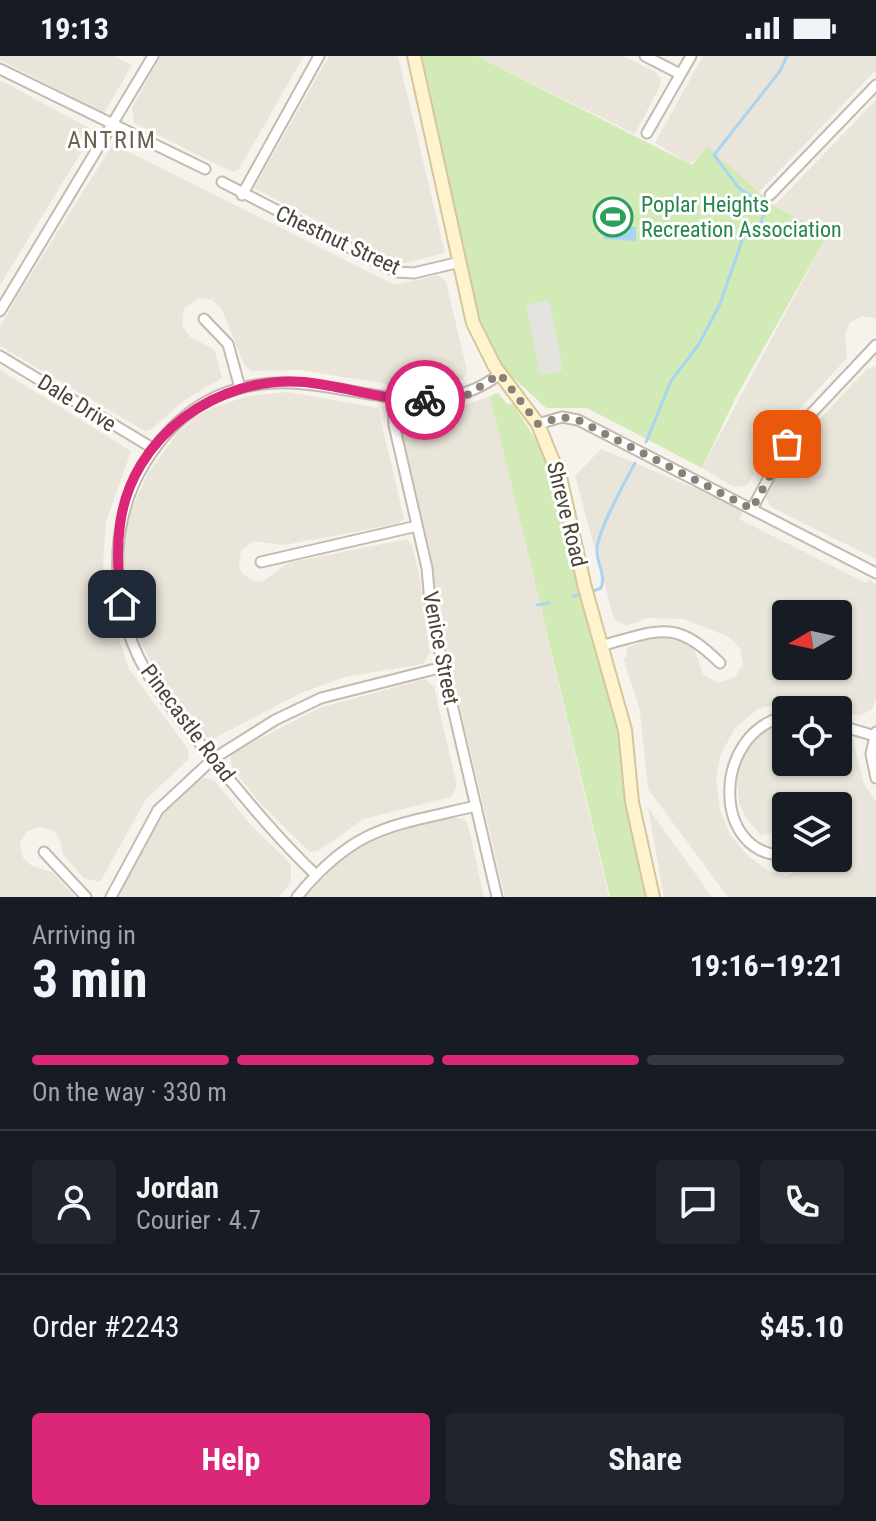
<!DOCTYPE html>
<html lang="en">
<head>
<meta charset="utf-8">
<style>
  :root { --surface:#171b24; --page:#20242c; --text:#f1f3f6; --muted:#9ea1a6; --line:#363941; --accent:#db2777 }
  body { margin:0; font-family:"Roboto Condensed",sans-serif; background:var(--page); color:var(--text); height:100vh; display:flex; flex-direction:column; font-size:30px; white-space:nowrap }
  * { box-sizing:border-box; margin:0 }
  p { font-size:26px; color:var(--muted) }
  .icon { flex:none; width:44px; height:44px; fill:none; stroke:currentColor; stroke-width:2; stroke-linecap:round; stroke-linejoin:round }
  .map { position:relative; height:841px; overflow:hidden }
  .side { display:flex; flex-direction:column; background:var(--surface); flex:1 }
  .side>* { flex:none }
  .needle { width:52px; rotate:261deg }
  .fabs { position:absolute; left:772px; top:544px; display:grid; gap:16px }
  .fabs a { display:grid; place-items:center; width:80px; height:80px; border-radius:8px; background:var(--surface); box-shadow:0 2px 6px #0004; font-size:40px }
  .pin { position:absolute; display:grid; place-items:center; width:68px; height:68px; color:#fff; margin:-34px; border-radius:16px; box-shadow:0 4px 12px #0006 }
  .courier { position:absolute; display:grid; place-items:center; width:80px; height:80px; margin:-40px; border:6px solid #db2777; border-radius:50%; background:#fff; color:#222; box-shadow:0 2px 10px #0007 }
  .overview em { font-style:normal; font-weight:700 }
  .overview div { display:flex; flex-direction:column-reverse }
  .overview { display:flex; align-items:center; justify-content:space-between; height:136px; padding:0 32px }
  h1 { font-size:52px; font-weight:700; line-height:60px }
  .bar { display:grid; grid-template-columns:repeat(4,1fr); gap:12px 8px; align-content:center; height:96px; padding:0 32px }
  .bar i { height:10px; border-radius:6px; background:var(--line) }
  .bar .current { background:var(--accent) }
  .bar p { grid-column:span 4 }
  .line { display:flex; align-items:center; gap:20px; padding:0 32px; border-top:2px solid var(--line) }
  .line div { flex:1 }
  .round { display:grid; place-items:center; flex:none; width:84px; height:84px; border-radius:8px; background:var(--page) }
  .primary-button { display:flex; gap:16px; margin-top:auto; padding:16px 32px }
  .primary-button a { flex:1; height:92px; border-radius:8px; background:var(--accent); color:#fff; font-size:32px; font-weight:700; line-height:92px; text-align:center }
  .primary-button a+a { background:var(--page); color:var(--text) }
  .status { display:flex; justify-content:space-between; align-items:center; height:56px; padding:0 40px; background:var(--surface); direction:ltr }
  .status svg { height:22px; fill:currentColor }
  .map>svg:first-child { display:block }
  .residential { fill:#eae5da; fill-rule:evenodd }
  .green { fill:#d2eab5 }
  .parking { fill:#e5e3e0 }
  .water { fill:#a9d4f2 }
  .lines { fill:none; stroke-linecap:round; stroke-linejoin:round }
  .stream { stroke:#a9d4f2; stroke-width:3 }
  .street-casing { stroke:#c2bbae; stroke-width:13 }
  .secondary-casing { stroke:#d6c79b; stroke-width:16 }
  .street { stroke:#fff; stroke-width:9 }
  .secondary { stroke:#fff3cd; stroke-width:12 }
  .done { stroke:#878178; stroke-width:8; stroke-dasharray:0 14.4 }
  .route { stroke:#db2777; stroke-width:10 }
  .labels { text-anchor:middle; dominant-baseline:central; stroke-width:6; stroke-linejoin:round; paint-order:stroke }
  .leisure-label { font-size:22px; fill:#27864d; stroke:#fff; text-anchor:start }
  .street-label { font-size:22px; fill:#4b4439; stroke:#fff }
  .neighbourhood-label { font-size:24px; letter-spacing:2px; fill:#6e6250; stroke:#fff }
</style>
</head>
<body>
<div class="status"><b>19:13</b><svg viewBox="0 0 49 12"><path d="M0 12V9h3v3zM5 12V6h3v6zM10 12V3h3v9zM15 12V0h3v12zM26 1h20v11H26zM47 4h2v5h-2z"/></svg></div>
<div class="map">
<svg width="876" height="841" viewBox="0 0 876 841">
  <rect width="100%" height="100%" fill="#f6f3ec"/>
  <!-- residential -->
  <g class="residential">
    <polygon points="0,0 114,0 132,9 104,57 0,4"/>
    <polygon points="160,0 304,0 239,113 232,116 134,67 132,52"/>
    <polygon points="329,0 398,0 445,197 401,208 254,132"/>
    <polygon points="477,0 623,0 655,16 661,23 660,30 635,78"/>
    <polygon points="703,0 876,0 876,14 757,138 707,91 690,108 655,87"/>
    <polygon points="0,24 91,73 90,82 0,229"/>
    <polygon points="876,44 876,262 861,260 850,267 845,278 847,302 780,374 747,429 734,431 702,412 828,178 774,150"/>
    <polygon points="113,88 395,229 438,219 446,226 467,315 463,324 411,332 300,314 251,315 245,310 221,252 212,244 198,242 184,252 182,269 190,281 215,294 222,322 183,345 152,373 145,375 0,290 0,271 16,242"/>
    <polygon points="876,310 876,503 771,451 766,441 797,387 867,313"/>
    <polygon points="0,314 131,395 106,466 103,507 108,550 129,613 188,693 189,703 146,743 100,826 84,822 63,798 60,784 53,774 39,771 26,776 20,788 23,802 32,810 52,816 75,841 0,841"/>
    <polygon points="288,336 378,352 404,463 397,468 284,489 253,485 241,495 239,510 242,517 253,525 262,526 288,507 407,483 412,489 419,517 430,597 423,608 345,621 301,637 213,683 206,681 164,631 138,581 125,530 123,506 128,461 148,417 177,378 194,362 212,352 248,340"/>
    <polygon points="490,340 609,841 505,841 440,567 431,500 400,369 402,362 413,358 452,354"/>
    <path d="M601,393l143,60 -5,10 127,64 3,-3 7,4v116l-5,10 -12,6 -55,-15h-19l-27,8 -23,19 -14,26 -5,25 4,31 10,24 18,22 23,16 15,4 14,-6 7,-12h31v-52h-52v23l-25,6 -15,-17 -7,-15 -2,-27 4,-16 16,-24 22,-13h7v39h52v-31l14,5 12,48 12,18v95h-148l-80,-108 -8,-78 -17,-54 3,1 1,-10 23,-10 23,-2 19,6 11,32 15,9 17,-6 8,-13 -3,-16 -11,-11 -45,-18 -36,-1 -22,8 -12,-7 -39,-143zM786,558h52v52h-52z"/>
    <polygon points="425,623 434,631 457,730 451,741 364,763 318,795 310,796 260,747 232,712 230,703 234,696 319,652"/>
    <polygon points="200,721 214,724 250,768 291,808 291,826 279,841 116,841 165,755"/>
    <polygon points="648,752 712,841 664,841"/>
    <polygon points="454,761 465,764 468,769 484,841 306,841 348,796 378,780"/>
  </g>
  <!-- green -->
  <g class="green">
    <polygon points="416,0 477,0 692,109 707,90 774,150 828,178 735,343 702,412 587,352 546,352 503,312 480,264"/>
    <polygon points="498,337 507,348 513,348 543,395 552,420 595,590 616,655 648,841 610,841 490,340"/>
  </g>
  <!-- parking -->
  <polygon class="parking" points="549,244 563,314 540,319 526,249"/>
  <!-- water -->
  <polygon class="water" points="605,151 622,152 622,171 636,171 636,185 604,183"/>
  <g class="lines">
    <!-- stream -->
    <g class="stream">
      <path d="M761,166l8,6c20,-3 38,-8 52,9"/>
      <polyline points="646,386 671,325 699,288 720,248 745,176 761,166 764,158 758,145 739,132 714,99 780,15 787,0"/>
      <path d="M593,535l8,-3c5,-13 -4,-24 -4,-37 -1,-18 29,-71 38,-88"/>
      <polyline points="573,540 577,539"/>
      <polyline points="537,549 549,547"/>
    </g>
    <!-- street casing -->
    <g class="street-casing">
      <g id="street">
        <polyline points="645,0 678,17"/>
        <polyline points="0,13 205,113"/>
        <polyline points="647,77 691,0"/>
        <polyline points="222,126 397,216 414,217 460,206"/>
        <polyline points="242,139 319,0"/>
        <polyline points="770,139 876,29"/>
        <polyline points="0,255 153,0"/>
        <polyline points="204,263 228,288 240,332"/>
        <polyline points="0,300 154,393"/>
        <polyline points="393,342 394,369 427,512 431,558 497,841"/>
        <polyline points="538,368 562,361 578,364 876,517"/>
        <polyline points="752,453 787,388 809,360 876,289"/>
        <polyline points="261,506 417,470"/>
        <path d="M600,590c58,-15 74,-29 120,17"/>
        <path d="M786,660c-76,17 -74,142 0,139"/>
        <polyline points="838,669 875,680"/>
        <polyline points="876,676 871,698 876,722"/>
        <polyline points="44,796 86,841"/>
        <path d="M316,819c-39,-37 -71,-77 -105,-118 -20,-25 -41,-49 -59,-76 -42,-65 -47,-152 -7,-218 25,-41 61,-70 110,-78 85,-14 169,47 245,-11"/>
        <polyline points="111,841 158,754 213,703 275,664 321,642 443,611"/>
        <path d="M297,841c58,-71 94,-71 179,-91"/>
      </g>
    </g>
    <!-- secondary casing -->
    <g class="secondary-casing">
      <polyline id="secondary" points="414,0 473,267 495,311 538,368 561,425 585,532 625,674 632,746 653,841"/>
    </g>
    <!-- street -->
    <use href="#street" class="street"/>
    <!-- secondary -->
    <use href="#secondary" class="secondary"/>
  </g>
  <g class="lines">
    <!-- done -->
    <polyline class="done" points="425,344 467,339 500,318 538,368 562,361 578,364 752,453 787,388"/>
    <!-- route -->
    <path class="route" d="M122,548c-4,-26 -6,-52 -2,-79 11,-89 98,-150 184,-143 41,4 80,19 121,18"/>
  </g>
  <!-- icons -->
  <defs>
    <g id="stadium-ring" transform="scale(2)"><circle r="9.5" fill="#fff" stroke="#2e9e5b" stroke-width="1.5"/><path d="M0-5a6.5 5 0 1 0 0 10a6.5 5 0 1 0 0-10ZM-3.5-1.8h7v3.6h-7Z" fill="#2e9e5b"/></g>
  </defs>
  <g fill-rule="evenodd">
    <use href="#stadium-ring" x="613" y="161"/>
  </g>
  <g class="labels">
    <!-- leisure labels -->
    <g class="leisure-label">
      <text x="641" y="148">Poplar Heights<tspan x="641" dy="25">Recreation Association</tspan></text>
    </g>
    <!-- street labels -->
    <g class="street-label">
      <text transform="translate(338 184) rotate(25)">Chestnut Street</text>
      <text transform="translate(77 347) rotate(32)">Dale Drive</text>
      <text transform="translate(567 458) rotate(76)">Shreve Road</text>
      <text transform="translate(441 592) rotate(79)">Venice Street</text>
      <text transform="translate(188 667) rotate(53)">Pinecastle Road</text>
    </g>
    <!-- neighbourhood labels -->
    <g class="neighbourhood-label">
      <text x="112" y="84">ANTRIM</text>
    </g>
  </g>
</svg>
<div class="fabs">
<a><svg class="needle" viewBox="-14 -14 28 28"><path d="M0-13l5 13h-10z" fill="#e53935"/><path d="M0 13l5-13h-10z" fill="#9ea1a6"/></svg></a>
<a><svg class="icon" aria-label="locate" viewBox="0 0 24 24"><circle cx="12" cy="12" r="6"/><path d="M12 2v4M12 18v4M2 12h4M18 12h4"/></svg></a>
<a><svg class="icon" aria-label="layers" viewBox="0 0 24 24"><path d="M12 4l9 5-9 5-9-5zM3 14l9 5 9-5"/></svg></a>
</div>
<div class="pin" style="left:787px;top:388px;background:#ea580c"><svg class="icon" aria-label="bag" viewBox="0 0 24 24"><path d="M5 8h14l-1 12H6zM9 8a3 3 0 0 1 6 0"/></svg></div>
<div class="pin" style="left:122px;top:548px;background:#1f2937"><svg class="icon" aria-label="home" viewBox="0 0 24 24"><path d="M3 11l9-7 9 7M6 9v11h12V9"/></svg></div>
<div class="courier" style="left:425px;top:344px"><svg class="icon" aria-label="bike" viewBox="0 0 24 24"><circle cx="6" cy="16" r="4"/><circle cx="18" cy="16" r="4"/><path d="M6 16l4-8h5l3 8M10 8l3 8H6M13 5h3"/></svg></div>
</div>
<section class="side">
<div class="overview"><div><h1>3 min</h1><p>Arriving in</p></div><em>19:16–19:21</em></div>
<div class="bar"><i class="current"></i><i class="current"></i><i class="current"></i><i></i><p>On the way · 330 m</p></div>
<div class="line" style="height:144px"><a class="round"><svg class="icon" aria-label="person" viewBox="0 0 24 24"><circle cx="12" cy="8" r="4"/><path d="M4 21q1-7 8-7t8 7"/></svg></a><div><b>Jordan</b><p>Courier · 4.7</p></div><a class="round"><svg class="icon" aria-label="chat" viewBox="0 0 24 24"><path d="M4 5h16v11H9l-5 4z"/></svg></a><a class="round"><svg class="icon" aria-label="phone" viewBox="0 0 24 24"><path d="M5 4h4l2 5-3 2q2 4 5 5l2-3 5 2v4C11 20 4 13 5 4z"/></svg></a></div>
<div class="line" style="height:104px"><div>Order #2243</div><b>$45.10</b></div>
<div class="primary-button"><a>Help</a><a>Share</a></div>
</section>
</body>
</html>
